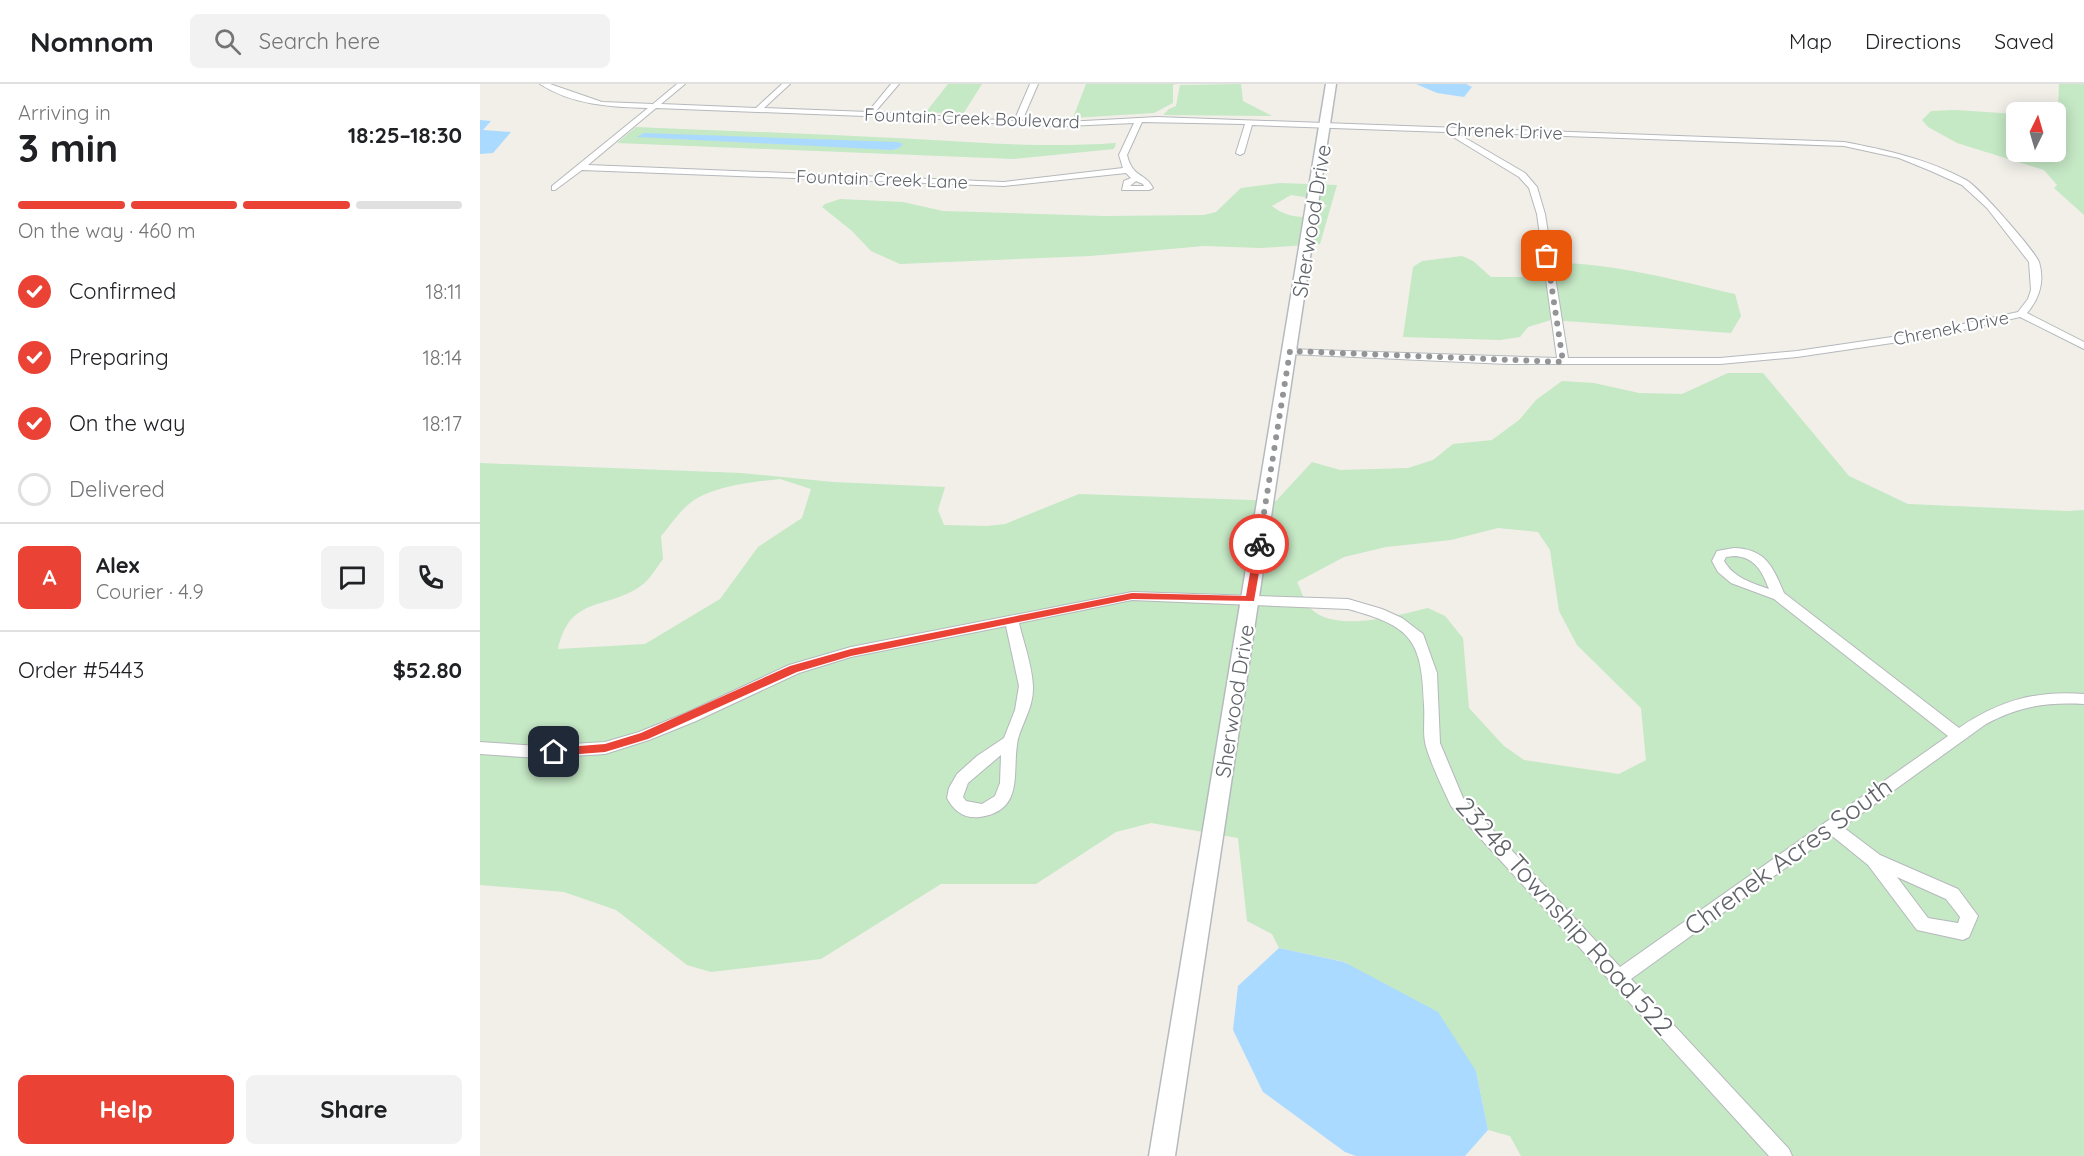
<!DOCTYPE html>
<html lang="en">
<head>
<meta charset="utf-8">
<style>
  :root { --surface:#fff; --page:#f2f2f2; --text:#202124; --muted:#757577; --line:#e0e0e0; --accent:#ea4335 }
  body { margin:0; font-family:Quicksand,sans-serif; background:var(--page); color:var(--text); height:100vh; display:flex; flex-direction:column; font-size:22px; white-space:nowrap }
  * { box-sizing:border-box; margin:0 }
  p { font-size:20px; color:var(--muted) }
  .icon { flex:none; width:33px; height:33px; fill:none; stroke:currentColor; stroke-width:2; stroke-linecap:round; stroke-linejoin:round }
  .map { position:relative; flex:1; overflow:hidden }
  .side { display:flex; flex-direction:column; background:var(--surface); width:480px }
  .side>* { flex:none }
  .needle { width:39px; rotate:5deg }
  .tools { position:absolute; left:1526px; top:18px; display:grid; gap:12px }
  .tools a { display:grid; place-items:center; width:60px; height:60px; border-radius:9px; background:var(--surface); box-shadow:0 3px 15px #0003; font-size:30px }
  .pin { position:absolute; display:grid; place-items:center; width:51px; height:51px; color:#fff; margin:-26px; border-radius:12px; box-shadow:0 3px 9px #0006 }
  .courier { position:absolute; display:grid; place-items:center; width:60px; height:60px; margin:-30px; border:4px solid #ea4335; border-radius:50%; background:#fff; color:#222; box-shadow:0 2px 8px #0007 }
  .overview em { font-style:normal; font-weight:800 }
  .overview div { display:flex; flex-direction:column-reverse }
  .overview { display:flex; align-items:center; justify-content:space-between; height:102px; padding:0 18px }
  h1 { font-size:39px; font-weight:800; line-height:45px }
  .bar { display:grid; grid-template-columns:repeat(4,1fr); gap:9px 6px; align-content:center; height:72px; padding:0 18px }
  .bar i { height:8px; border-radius:4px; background:var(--line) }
  .bar .current { background:var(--accent) }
  .bar p { grid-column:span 4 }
  .line { display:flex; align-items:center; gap:15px; padding:0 18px; border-top:2px solid var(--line) }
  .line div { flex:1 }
  .round { display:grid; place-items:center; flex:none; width:63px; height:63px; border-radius:9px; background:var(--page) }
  ol { padding:0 18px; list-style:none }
  li { display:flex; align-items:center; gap:18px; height:66px }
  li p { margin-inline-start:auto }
  li .icon { padding:6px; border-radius:50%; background:var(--accent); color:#fff; stroke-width:4 }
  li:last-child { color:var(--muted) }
  li i { width:33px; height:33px; border:3px solid var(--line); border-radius:50% }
  .button { display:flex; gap:12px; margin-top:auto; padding:12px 18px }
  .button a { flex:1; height:69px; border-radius:9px; background:var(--accent); color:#fff; font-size:24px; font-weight:800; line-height:69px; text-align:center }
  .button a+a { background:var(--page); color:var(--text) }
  header { display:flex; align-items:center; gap:36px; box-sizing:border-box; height:84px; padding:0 30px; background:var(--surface); border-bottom:2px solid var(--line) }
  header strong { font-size:28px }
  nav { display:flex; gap:33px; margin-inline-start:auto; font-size:21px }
  .search { width:420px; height:54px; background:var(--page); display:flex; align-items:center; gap:15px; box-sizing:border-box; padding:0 21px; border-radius:9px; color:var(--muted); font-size:22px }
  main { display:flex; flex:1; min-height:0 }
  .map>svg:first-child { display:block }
  .green { fill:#c5e8c5; fill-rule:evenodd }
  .water { fill:#aadaff }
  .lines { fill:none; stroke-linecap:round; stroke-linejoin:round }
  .street-casing { stroke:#b5b8bc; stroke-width:2 }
  .secondary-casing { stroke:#b6babf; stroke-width:3 }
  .street { fill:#fff; fill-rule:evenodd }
  .secondary { fill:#fff; fill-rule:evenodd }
  .route { fill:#ea4335 }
  .done { stroke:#929495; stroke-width:6; stroke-dasharray:0 10.8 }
  .labels { text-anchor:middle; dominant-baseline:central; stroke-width:4.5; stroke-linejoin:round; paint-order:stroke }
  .far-street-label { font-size:18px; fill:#5f6368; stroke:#fff }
  .street-label { font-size:21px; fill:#5f6368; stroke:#fff }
  .near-street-label { font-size:26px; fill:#5f6368; stroke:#fff }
</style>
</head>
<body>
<header>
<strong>Nomnom</strong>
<div class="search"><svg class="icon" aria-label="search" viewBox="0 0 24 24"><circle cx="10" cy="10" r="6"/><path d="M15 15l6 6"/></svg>Search here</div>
<nav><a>Map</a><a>Directions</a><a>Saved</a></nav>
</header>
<main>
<section class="side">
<div class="overview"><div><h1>3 min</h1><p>Arriving in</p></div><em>18:25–18:30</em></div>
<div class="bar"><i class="current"></i><i class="current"></i><i class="current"></i><i></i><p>On the way · 460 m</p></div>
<ol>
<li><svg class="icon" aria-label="check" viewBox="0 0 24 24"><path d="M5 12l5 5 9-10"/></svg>Confirmed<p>18:11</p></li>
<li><svg class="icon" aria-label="check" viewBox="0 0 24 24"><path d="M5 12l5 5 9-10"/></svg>Preparing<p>18:14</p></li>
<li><svg class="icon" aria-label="check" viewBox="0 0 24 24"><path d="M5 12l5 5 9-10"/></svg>On the way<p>18:17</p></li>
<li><i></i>Delivered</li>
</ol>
<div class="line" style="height:108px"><b class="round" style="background:var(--accent);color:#fff">A</b><div><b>Alex</b><p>Courier · 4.9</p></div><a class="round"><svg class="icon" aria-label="chat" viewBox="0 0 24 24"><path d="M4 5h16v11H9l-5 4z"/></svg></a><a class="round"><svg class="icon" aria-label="phone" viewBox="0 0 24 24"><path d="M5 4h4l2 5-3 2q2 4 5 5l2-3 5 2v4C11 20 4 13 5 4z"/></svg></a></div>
<div class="line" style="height:78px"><div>Order #5443</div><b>$52.80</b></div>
<div class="button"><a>Help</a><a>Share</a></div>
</section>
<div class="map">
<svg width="1604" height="1072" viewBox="0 0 1604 1072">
  <rect width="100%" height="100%" fill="#f1efe8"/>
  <!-- green -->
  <g class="green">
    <polygon points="468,0 502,0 483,30 446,28"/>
    <polygon points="606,0 696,0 693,1 693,19 674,29 593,34"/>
    <polygon points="761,0 763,17 792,32 683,31 689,25 696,22 700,1"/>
    <polygon points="1579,0 1604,0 1604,131 1574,104 1577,101 1564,86 1477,59 1448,43 1442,36 1451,27 1476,26 1536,30 1536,68 1575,68 1575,28 1559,28 1578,22"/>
    <path d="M156,43c93,4 186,7 279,12 70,4 131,9 201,4l-2,6 -100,10 -397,-16z"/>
    <path d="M800,99l57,2 -17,59 -58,4 -58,-2 -114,10 -190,8 -29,-13 -19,-20 -30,-24 3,-3 15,-5 63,3 40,9 161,5 100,-1 12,-3 25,-24zM811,111l27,4 9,7c-4,2 -8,8 -12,9 -13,5 -33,0 -43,-9z"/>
    <path d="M982,172l11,5 18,16h31l15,-14c66,-3 134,16 198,31l6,22 -10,17 -180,-13 -23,7 -8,10 -20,3 -97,-3 10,-70 9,-6z"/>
    <path d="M1248,289h35l86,103 59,28 159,7 17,-1v646h-563l-11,-20 -22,-6 -12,-59 -131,-109 -66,-14 -7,-14 -25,-13 -9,-83 -87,-15 -35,9 -80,52h-95l-120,75 -110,13 -24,-7 -71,-55 -52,-18 -84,-7v-422l261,10 92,9 112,5 -7,23 6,15 43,1 18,-2 74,-30 197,7 36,-39 28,8 68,-2 25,-8 20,-16 39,-4 27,-20 17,-20 26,-19 32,2 45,10 43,1zM300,395l31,10 -9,29 -44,29 -38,52 -75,45 -87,5c12,-55 49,-38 84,-64 8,-6 15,-18 21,-26l-2,-23c9,-10 18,-24 28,-32 21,-18 64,-22 91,-25zM1018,444l40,4 12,18 9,61 18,34 64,63 5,52 -27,14 -95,-14 -20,-14 -35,-38 -6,-70 -18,-22 -17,-8c-30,7 -99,28 -121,-4 -4,-6 -6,-15 -10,-22l47,-25 42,-10 65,-7z"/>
  </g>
  <!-- water -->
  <g class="water">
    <polygon points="936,0 986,0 992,3 984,13 957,9"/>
    <polygon points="0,36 11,37 3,46 31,48 13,69 0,70"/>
    <polygon points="164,49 417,58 423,60 419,64 412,66 157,53"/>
    <polygon points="799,864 864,878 958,928 996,987 1008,1046 985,1072 876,1072 865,1068 783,1008 753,946 758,902"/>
  </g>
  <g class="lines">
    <!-- street casing -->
    <g class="street-casing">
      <g id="street">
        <path d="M60,0h10l52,18 51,2 24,-20h8l-24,20 95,4 26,-24h8l-26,24 104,4 23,-28h8l-24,28 139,9 16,-37h8l-16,37 44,1 91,-5 687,25c42,8 84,17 122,38 13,7 68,70 73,82 6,20 0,37 -12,51l57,29v7l-64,-32 -94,21 -129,19 -77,7h-213l-217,-10 -5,-3 1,-2 271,9 -20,-144 -8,-26 -10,-11 -74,-45 -193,-7 -8,28 -4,2 -4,-2 9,-29 -103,-2 -15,33c6,24 18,17 26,33l-4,2h-27l2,-9 7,-3 -5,-5 -122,13 -422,-16 -27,20h-3v-4l96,-78c-37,-1 -76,-3 -108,-24zM176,24l286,11 75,6 49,1 68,-3 -15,32 4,13 -119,14 -416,-17zM975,48l389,14 55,12 32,13 31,14 25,23 42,54 2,28 -3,9 -10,13 -92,20 -129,19 -77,7h-152l-23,-144 -8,-27 -12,-14zM656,97l7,3 1,2h-14z"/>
        <path d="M1254,464c32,1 39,19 50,45l175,135c39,-27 77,-38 125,-34v10c-37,-2 -65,2 -98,20l-143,103 37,28 78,34 20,27 -9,21 -6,3 -46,-10 -49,-65 -37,-30 -200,144 158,170 3,7h-23l-318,-350c-7,-15 -23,-48 -26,-64 -2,-12 0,-25 -1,-37 -2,-66 -13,-79 -76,-96l-216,-9 -113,23c5,21 13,42 14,63 1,20 -10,35 -15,53 -7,32 8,71 -38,78 -16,2 -26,-6 -33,-19l2,-10 8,-14 20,-18 27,-18 11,-28 4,-24 -13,-60 -155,31 -52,16 -103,48 -47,19 -44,14 -66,4 -59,-4v-12l59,4 66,-4 34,-10 47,-19 103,-48 62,-18 281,-55 216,7 34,10 20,9 21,16 14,39 3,70 23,55 157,169 328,-231 -174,-137 -43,-16 -13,-11 -6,-11 5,-10zM1254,472c21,1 28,15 35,33 -17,-6 -35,-11 -45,-28l2,-4zM521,671l-1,28 -5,13 -13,8 -16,-3 -3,-4 5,-14zM1417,793l49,22 14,18 -2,6 -30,-5z"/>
      </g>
    </g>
    <!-- secondary casing -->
    <g class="secondary-casing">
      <polygon id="secondary" points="846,0 856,0 695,1072 669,1072"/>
    </g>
    <!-- street -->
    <use href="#street" class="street"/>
    <!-- secondary -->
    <use href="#secondary" class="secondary"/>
  </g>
  <!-- route -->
  <polygon class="route" points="779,457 784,460 774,517 652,515 371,572 317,588 168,655 125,668 74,672 69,668 74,664 125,660 161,649 310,582 371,565 652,509 766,512 775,460"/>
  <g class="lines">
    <!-- done -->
    <polyline class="done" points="779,460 810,267 1083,278 1067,172"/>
  </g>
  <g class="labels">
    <!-- far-street labels -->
    <g class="far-street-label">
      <text transform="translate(492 34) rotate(2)">Fountain Creek Boulevard</text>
      <text transform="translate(1024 47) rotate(2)">Chrenek Drive</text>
      <text transform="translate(402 95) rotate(2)">Fountain Creek Lane</text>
      <text transform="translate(1471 244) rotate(-11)">Chrenek Drive</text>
    </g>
    <!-- street labels -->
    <g class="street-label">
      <text transform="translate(831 137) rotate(-81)">Sherwood Drive</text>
      <text transform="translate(754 617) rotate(-81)">Sherwood Drive</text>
    </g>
    <!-- near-street labels -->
    <g class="near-street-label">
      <text transform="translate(1308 772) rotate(-36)">Chrenek Acres South</text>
      <text transform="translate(1085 832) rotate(48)">23248 Township Road 522</text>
    </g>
  </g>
</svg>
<div class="tools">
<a><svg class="needle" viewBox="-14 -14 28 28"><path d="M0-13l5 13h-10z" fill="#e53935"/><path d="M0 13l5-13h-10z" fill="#757577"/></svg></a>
</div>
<div class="pin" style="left:1067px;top:172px;background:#ea580c"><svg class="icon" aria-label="bag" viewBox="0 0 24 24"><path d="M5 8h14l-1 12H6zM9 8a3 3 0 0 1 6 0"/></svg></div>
<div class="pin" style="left:74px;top:668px;background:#1f2937"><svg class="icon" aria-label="home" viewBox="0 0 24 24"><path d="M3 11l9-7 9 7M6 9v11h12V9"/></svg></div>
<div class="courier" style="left:779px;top:460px"><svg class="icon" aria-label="bike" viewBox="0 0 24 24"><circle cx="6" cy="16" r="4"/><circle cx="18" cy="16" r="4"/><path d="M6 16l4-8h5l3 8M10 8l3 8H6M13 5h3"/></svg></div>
</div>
</main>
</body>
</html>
